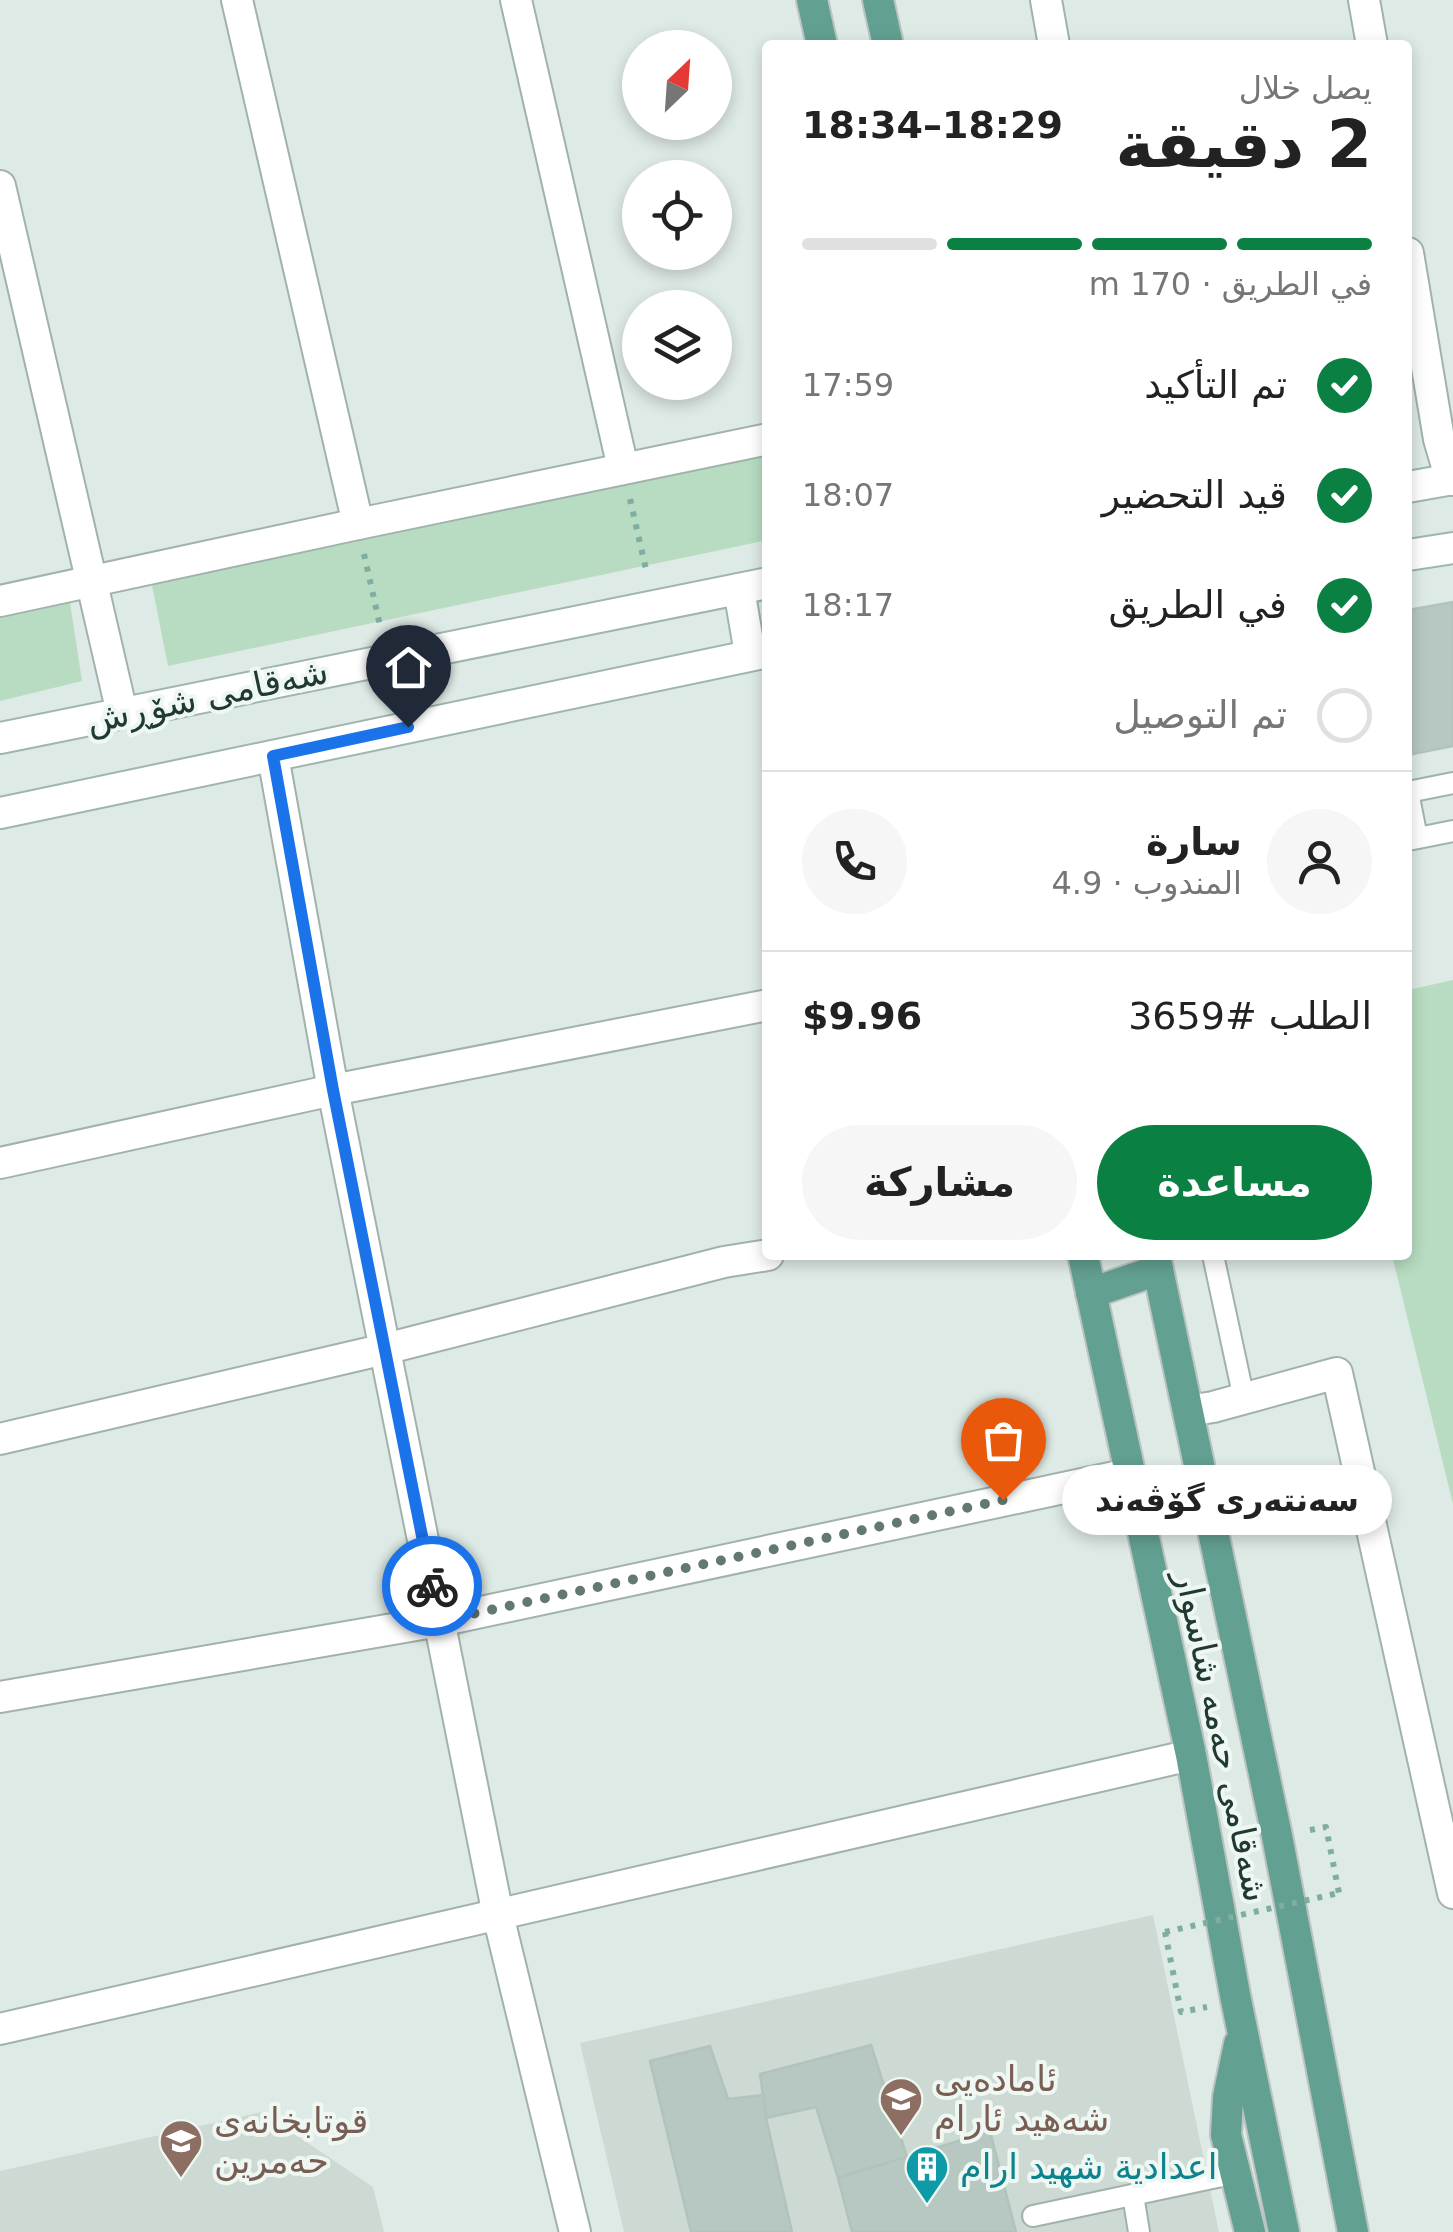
<!DOCTYPE html>
<html lang="ar">
<head>
<meta charset="utf-8">
<style>
  :root { --surface:#fff; --page:#f6f6f6; --text:#222; --muted:#767676; --line:#e0e0e0; --accent:#0b8043 }
  body { margin:0; font-family:"DejaVu Sans",Cairo,sans-serif; background:var(--page); color:var(--text); direction:rtl; height:100vh; display:flex; flex-direction:column; font-size:38px; white-space:nowrap }
  * { box-sizing:border-box; margin:0 }
  p { font-size:32px; color:var(--muted) }
  .icon { flex:none; width:55px; height:55px; fill:none; stroke:currentColor; stroke-width:2; stroke-linecap:round; stroke-linejoin:round }
  .map { position:relative; flex:1; overflow:hidden; direction:ltr }
  .details { position:absolute; left:762px; top:40px; width:650px; height:1220px; display:flex; flex-direction:column; background:var(--surface); border-radius:10px; box-shadow:0 5px 15px #0003; direction:rtl }
  .details>* { flex:none }
  .needle { width:65px; rotate:25deg }
  .controls { position:absolute; left:622px; top:30px; display:grid; gap:20px }
  .controls a { display:grid; place-items:center; width:110px; height:110px; border-radius:50%; background:var(--surface); box-shadow:0 5px 15px #0003; font-size:50px }
  .pin { position:absolute; display:grid; place-items:center; width:85px; height:85px; color:#fff; margin:-102px -42px; border-radius:50% 50% 50% 0; rotate:-45deg; box-shadow:0 0 10px #0007 }
  .pin .icon { rotate:45deg }
  .courier { position:absolute; display:grid; place-items:center; width:100px; height:100px; margin:-50px; border:8px solid #1a73e8; border-radius:50%; background:#fff; color:#222; box-shadow:0 2px 12px #0007 }
  .bubble { position:absolute; height:70px; border-radius:35px; background:var(--surface); box-shadow:0 5px 15px #0003; font-size:32px; font-weight:800; line-height:70px; text-align:center; direction:rtl }
  .summary em { font-style:normal; font-weight:800 }
  .summary div { display:flex; flex-direction:column-reverse }
  .summary { display:flex; align-items:center; justify-content:space-between; height:170px; padding:0 40px }
  h1 { font-size:65px; font-weight:800; line-height:75px }
  .bar { display:grid; grid-template-columns:repeat(4,1fr); gap:15px 10px; align-content:center; height:120px; padding:0 40px }
  .bar i { height:12px; border-radius:8px; background:var(--line) }
  .bar .selected { background:var(--accent) }
  .bar p { grid-column:span 4 }
  .line { display:flex; align-items:center; gap:25px; padding:0 40px; border-top:2px solid var(--line) }
  .line div { flex:1 }
  .round { display:grid; place-items:center; flex:none; width:105px; height:105px; border-radius:52px; background:var(--page) }
  ol { padding:0 40px; list-style:none }
  li { display:flex; align-items:center; gap:30px; height:110px }
  li p { margin-inline-start:auto }
  li .icon { padding:10px; border-radius:50%; background:var(--accent); color:#fff; stroke-width:4 }
  li:last-child { color:var(--muted) }
  li i { width:55px; height:55px; border:5px solid var(--line); border-radius:50% }
  .button { display:flex; gap:20px; margin-top:auto; padding:20px 40px }
  .button a { flex:1; height:115px; border-radius:60px; background:var(--accent); color:#fff; font-size:40px; font-weight:800; line-height:115px; text-align:center }
  .button a+a { background:var(--page); color:var(--text) }
  .map>svg:first-child { display:block }
  .built { fill:#cddad4 }
  .green { fill:#b7dcc1 }
  .building { fill:#b7c7c1; stroke:#b1c3bc; stroke-width:2.5 }
  .lines { fill:none; stroke-linecap:round; stroke-linejoin:round }
  .service-casing { stroke:#a1b2ac; stroke-width:24 }
  .minor-casing { stroke:#a1b2ac; stroke-width:34 }
  .secondary-casing { stroke:#9eb6ad; stroke-width:34 }
  .primary-casing { stroke:#bcc4c2; stroke-width:34 }
  .path { stroke:#7faea0; stroke-width:6; stroke-dasharray:5 8; stroke-linecap:butt }
  .service { stroke:#fff; stroke-width:20 }
  .minor { stroke:#fff; stroke-width:30 }
  .secondary { stroke:#fff; stroke-width:30 }
  .primary { stroke:#62a091; stroke-width:30 }
  .path-bridge { stroke:#7faea0; stroke-width:6; stroke-dasharray:5 8; stroke-linecap:butt }
  .done { stroke:#627871; stroke-width:10; stroke-dasharray:0 18 }
  .route { stroke:#1a73e8; stroke-width:12 }
  .labels { text-anchor:middle; dominant-baseline:central; stroke-width:8; stroke-linejoin:round; paint-order:stroke }
  .street-label { font-size:35px; fill:#203a33; stroke:#eff7f3 }
  .education-label { font-size:35px; fill:#785e54; stroke:#eff7f3; text-anchor:start }
  .culture-label { font-size:35px; fill:#0d838f; stroke:#eff7f3; text-anchor:start }
</style>
</head>
<body>
<div class="map">
<svg width="1453" height="2232" viewBox="0 0 1453 2232">
  <rect width="100%" height="100%" fill="#deeae5"/>
  <!-- built -->
  <g class="built">
    <polygon points="1153,1915 1219,2232 624,2232 580,2043"/>
    <polygon points="262,2112 373,2187 384,2232 0,2232 0,2171"/>
  </g>
  <!-- green -->
  <g class="green">
    <polygon points="767,454 767,540 168,666 152,585"/>
    <polygon points="70,603 82,681 0,701 0,618"/>
    <polygon points="1453,980 1453,1504 1392,1255 1408,1255 1408,990"/>
  </g>
  <!-- building -->
  <g class="building">
    <polygon points="1453,602 1453,746 1408,755 1408,610"/>
    <polygon points="871,2045 907,2157 838,2178 816,2107 766,2118 760,2074"/>
    <polygon points="710,2046 728,2099 763,2095 766,2118 792,2232 691,2232 650,2061"/>
    <polygon points="990,2131 1016,2232 852,2232 838,2178"/>
  </g>
  <g class="lines">
    <!-- service casing -->
    <g class="service-casing">
      <g id="service">
        <polyline points="1408,792 1417,838"/>
        <polyline points="1408,792 1453,783"/>
        <polyline points="1408,840 1453,831"/>
        <polyline points="1213,1255 1244,1399"/>
        <polyline points="1133,2195 1139,2232"/>
        <polyline points="1033,2216 1236,2173"/>
      </g>
    </g>
    <!-- minor casing -->
    <g class="minor-casing">
      <g id="minor">
        <polyline points="237,0 358,524"/>
        <polyline points="516,0 623,468"/>
        <polyline points="1046,0 1054,45"/>
        <polyline points="1364,0 1372,45"/>
        <polyline points="0,186 122,713"/>
        <polyline points="1408,253 1439,439 1451,480"/>
        <polyline points="0,601 358,524 768,439"/>
        <polyline points="273,756 333,1090 498,1915 575,2232"/>
        <polyline points="0,1163 333,1090 768,1005"/>
        <polyline points="1188,1411 1213,1407 1337,1373 1453,1893"/>
        <polyline points="0,1439 385,1349 724,1262 768,1255"/>
        <polyline points="0,1697 439,1621 1129,1474"/>
        <polyline points="0,2029 1191,1755"/>
      </g>
    </g>
    <!-- secondary casing -->
    <g class="secondary-casing">
      <g id="secondary">
        <polyline points="1408,487 1453,479"/>
        <polyline points="1408,555 1453,548"/>
        <polyline points="739,589 750,654"/>
        <polyline points="0,738 768,583"/>
        <polyline points="0,813 768,652"/>
      </g>
    </g>
    <!-- primary casing -->
    <g class="primary-casing">
      <g id="primary">
        <polyline points="812,0 822,45"/>
        <polyline points="878,0 888,45"/>
        <polyline points="1083,1255 1191,1755 1236,2000 1284,2232"/>
        <polyline points="1155,1255 1277,1836 1353,2232"/>
        <polyline points="1091,1293 1158,1270"/>
        <polyline points="1239,2044 1228,2097 1226,2135 1250,2232"/>
      </g>
    </g>
    <!-- path -->
    <g class="path">
      <polyline points="630,499 647,574"/>
      <polyline points="364,554 381,630"/>
      <polyline points="1310,1830 1326,1827 1339,1893"/>
      <polyline points="1165,1932 1181,2012 1207,2007"/>
    </g>
    <!-- service -->
    <use href="#service" class="service"/>
    <!-- minor -->
    <use href="#minor" class="minor"/>
    <!-- secondary -->
    <use href="#secondary" class="secondary"/>
    <!-- primary -->
    <use href="#primary" class="primary"/>
    <!-- path-bridge -->
    <polyline class="path-bridge" points="1165,1932 1339,1893"/>
  </g>
  <g class="lines">
    <!-- done -->
    <polyline class="done" points="432,1586 439,1621 1003,1500"/>
    <!-- route -->
    <polyline class="route" points="408,727 273,756 333,1090 432,1586"/>
  </g>
  <!-- icons -->
  <defs>
    <g id="school-pin" transform="scale(2.25)"><path d="M0 17L-7.5 6A9.5 9.5 0 1 1 7.5 6Z" fill="#8d6e63" stroke="#eff7f3"/><path d="M0-5L7-2L0 1L-7-2ZM-4 1L0 2.5L4 1V4Q0 6-4 4Z" fill="#fff"/></g>
    <g id="building-pin" transform="scale(2.25)"><path d="M0 17L-7.5 6A9.5 9.5 0 1 1 7.5 6Z" fill="#0f9aa8" stroke="#eff7f3"/><path d="M-4-6H4V6H1V3H-1V6H-4ZM-2.5-4.3h1.7v1.8h-1.7ZM.8-4.3h1.7v1.8H.8ZM-2.5-1h1.7V.8h-1.7ZM.8-1h1.7V.8H.8Z" fill="#fff"/></g>
  </defs>
  <g fill-rule="evenodd">
    <use href="#school-pin" x="901" y="2099"/>
    <use href="#school-pin" x="181" y="2141"/>
    <use href="#building-pin" x="927" y="2167"/>
  </g>
  <g class="labels">
    <!-- street labels -->
    <g class="street-label">
      <text transform="translate(207 696) rotate(-12)">شەقامی شۆڕش</text>
      <text transform="translate(1222 1736) rotate(78)">شەقامی حەمە شاسوار</text>
    </g>
    <!-- education labels -->
    <g class="education-label">
      <text x="934" y="2079">ئامادەیی<tspan x="934" dy="40">شەهید ئارام</tspan></text>
      <text x="214" y="2121">قوتابخانەی<tspan x="214" dy="40">حەمرین</tspan></text>
    </g>
    <!-- culture labels -->
    <g class="culture-label">
      <text x="960" y="2167">اعدادية شهيد ارام</text>
    </g>
  </g>
</svg>
<div class="controls">
<a><svg class="needle" viewBox="-14 -14 28 28"><path d="M0-13l5 13h-10z" fill="#e53935"/><path d="M0 13l5-13h-10z" fill="#767676"/></svg></a>
<a><svg class="icon" aria-label="locate" viewBox="0 0 24 24"><circle cx="12" cy="12" r="6"/><path d="M12 2v4M12 18v4M2 12h4M18 12h4"/></svg></a>
<a><svg class="icon" aria-label="layers" viewBox="0 0 24 24"><path d="M12 4l9 5-9 5-9-5zM3 14l9 5 9-5"/></svg></a>
</div>
<div class="pin" style="left:1003px;top:1500px;background:#ea580c"><svg class="icon" aria-label="bag" viewBox="0 0 24 24"><path d="M5 8h14l-1 12H6zM9 8a3 3 0 0 1 6 0"/></svg></div>
<div class="pin" style="left:408px;top:727px;background:#1f2937"><svg class="icon" aria-label="home" viewBox="0 0 24 24"><path d="M3 11l9-7 9 7M6 9v11h12V9"/></svg></div>
<div class="courier" style="left:432px;top:1586px"><svg class="icon" aria-label="bike" viewBox="0 0 24 24"><circle cx="6" cy="16" r="4"/><circle cx="18" cy="16" r="4"/><path d="M6 16l4-8h5l3 8M10 8l3 8H6M13 5h3"/></svg></div>
<div class="bubble" style="left:1062px;top:1465px;width:330px">سەنتەری گۆڤەند</div>
<section class="details">
<div class="summary"><div><h1>2 دقيقة</h1><p>يصل خلال</p></div><em>18:29–18:34</em></div>
<div class="bar"><i class="selected"></i><i class="selected"></i><i class="selected"></i><i></i><p>في الطريق · 170 m</p></div>
<ol>
<li><svg class="icon" aria-label="check" viewBox="0 0 24 24"><path d="M5 12l5 5 9-10"/></svg>تم التأكيد<p>17:59</p></li>
<li><svg class="icon" aria-label="check" viewBox="0 0 24 24"><path d="M5 12l5 5 9-10"/></svg>قيد التحضير<p>18:07</p></li>
<li><svg class="icon" aria-label="check" viewBox="0 0 24 24"><path d="M5 12l5 5 9-10"/></svg>في الطريق<p>18:17</p></li>
<li><i></i>تم التوصيل</li>
</ol>
<div class="line" style="height:180px"><a class="round"><svg class="icon" aria-label="person" viewBox="0 0 24 24"><circle cx="12" cy="8" r="4"/><path d="M4 21q1-7 8-7t8 7"/></svg></a><div><b>سارة</b><p>المندوب · 4.9</p></div><a class="round"><svg class="icon" aria-label="phone" viewBox="0 0 24 24"><path d="M5 4h4l2 5-3 2q2 4 5 5l2-3 5 2v4C11 20 4 13 5 4z"/></svg></a></div>
<div class="line" style="height:130px"><div>الطلب #3659</div><b>$9.96</b></div>
<div class="button"><a>مساعدة</a><a>مشاركة</a></div>
</section>
</div>
</body>
</html>
